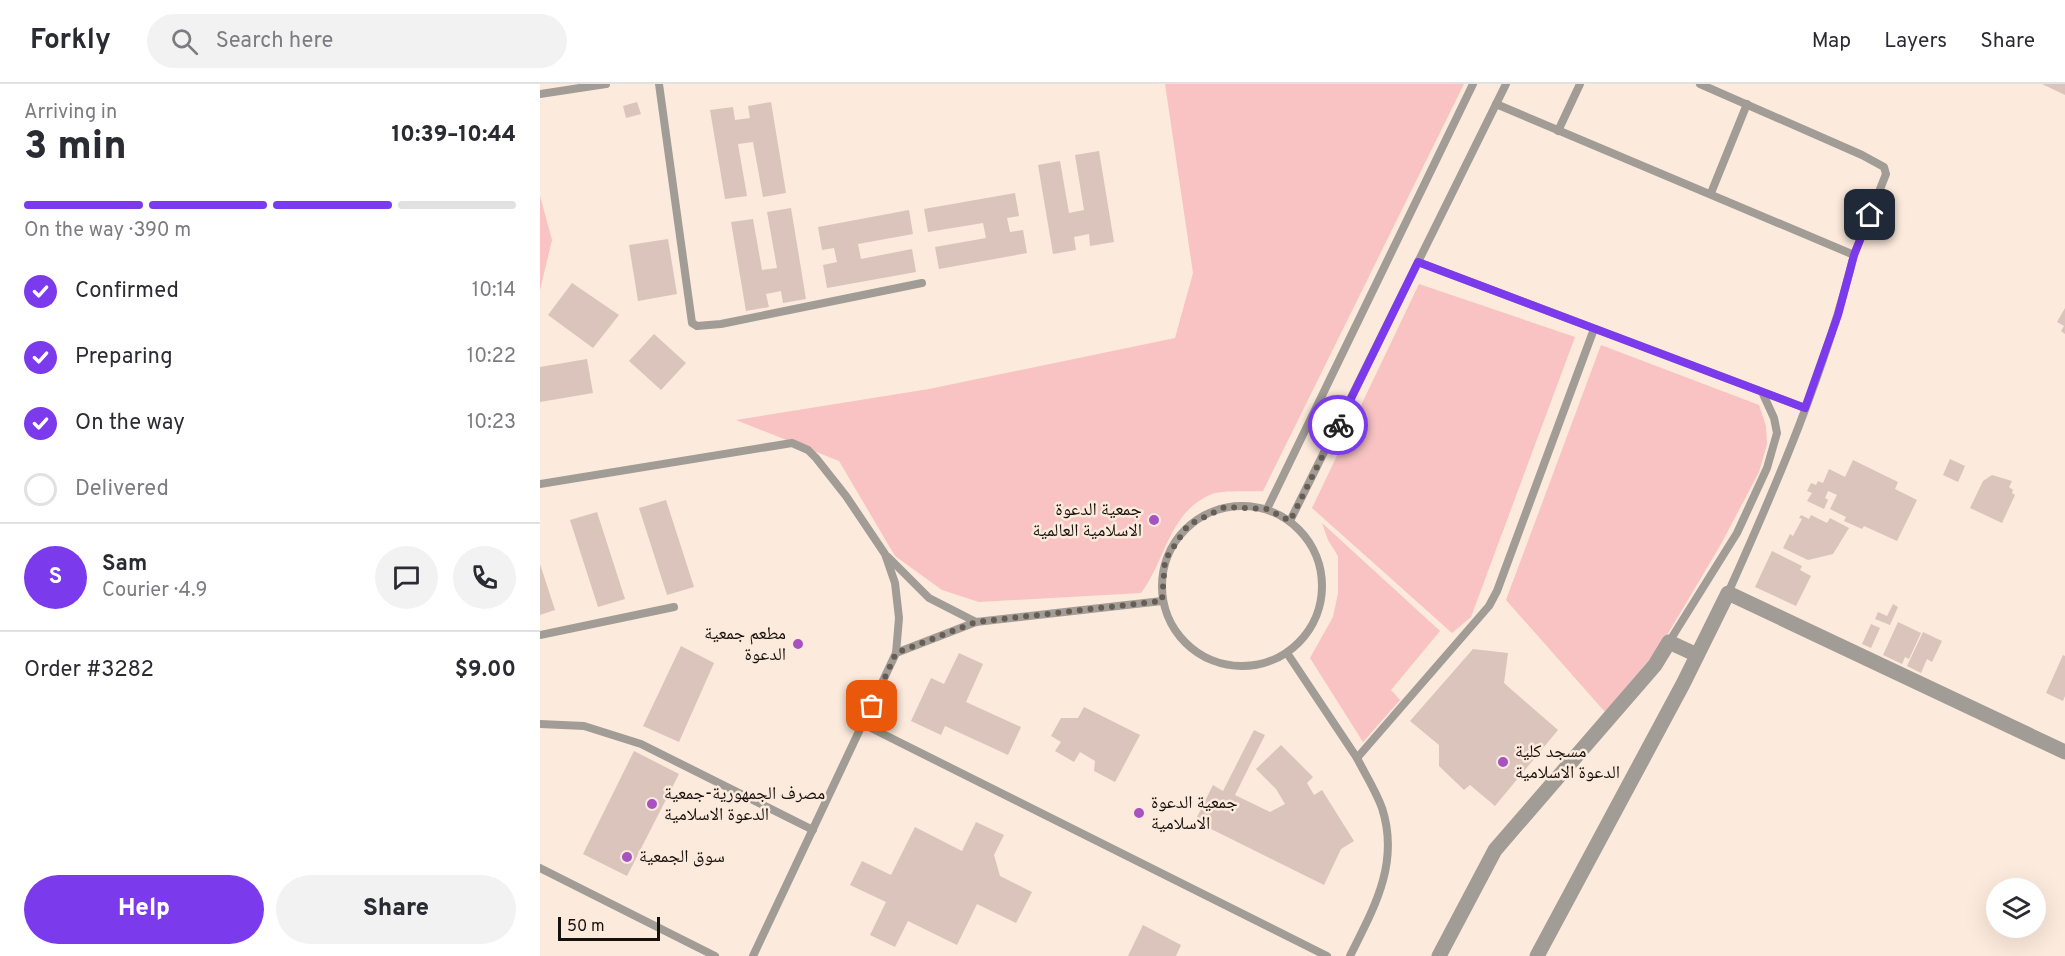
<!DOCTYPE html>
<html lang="en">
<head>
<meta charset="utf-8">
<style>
  :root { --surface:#fff; --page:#f2f2f3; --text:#2b2b33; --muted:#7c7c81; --line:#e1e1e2; --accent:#7c3aed }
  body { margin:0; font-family:Overpass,"Noto Naskh Arabic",sans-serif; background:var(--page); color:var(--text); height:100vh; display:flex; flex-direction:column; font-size:22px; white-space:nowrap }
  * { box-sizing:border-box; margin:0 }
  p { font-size:20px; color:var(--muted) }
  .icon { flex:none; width:33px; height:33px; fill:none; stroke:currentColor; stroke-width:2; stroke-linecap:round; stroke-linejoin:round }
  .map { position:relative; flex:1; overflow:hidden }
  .side { display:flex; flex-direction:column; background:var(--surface); width:540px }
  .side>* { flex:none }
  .controls { position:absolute; left:1446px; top:794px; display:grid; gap:12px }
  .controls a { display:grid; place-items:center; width:60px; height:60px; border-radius:50%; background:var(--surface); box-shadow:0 6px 24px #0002; font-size:30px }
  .scale { position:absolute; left:18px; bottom:15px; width:102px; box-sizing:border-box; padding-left:6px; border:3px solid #17110d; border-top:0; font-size:16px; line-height:21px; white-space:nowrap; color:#17110d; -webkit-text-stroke:4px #fceadc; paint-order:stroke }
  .pin { position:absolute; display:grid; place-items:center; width:51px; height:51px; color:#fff; margin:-26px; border-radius:12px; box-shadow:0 3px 9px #0006 }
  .courier { position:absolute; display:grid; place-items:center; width:60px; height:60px; margin:-30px; border:4px solid #7c3aed; border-radius:50%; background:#fff; color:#222; box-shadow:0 2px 8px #0007 }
  .head em { font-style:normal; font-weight:800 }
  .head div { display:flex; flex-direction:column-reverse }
  .head { display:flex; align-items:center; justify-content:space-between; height:102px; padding:0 24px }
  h1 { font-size:39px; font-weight:800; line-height:45px }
  .bar { display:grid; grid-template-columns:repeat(4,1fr); gap:9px 6px; align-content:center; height:72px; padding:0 24px }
  .bar i { height:8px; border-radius:4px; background:var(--line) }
  .bar .on { background:var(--accent) }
  .bar p { grid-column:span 4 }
  .line { display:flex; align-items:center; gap:15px; padding:0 24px; border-top:2px solid var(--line) }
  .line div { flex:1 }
  .round { display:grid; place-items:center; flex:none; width:63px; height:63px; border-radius:32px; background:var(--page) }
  ol { padding:0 24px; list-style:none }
  li { display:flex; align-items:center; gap:18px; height:66px }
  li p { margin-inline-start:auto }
  li .icon { padding:6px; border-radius:50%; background:var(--accent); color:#fff; stroke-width:4 }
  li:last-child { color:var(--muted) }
  li i { width:33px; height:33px; border:3px solid var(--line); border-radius:50% }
  .button { display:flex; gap:12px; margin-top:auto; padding:12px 24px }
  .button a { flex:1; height:69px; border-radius:36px; background:var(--accent); color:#fff; font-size:24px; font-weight:800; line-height:69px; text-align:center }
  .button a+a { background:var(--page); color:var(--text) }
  header { display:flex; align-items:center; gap:36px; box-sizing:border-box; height:84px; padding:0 30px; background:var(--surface); border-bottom:2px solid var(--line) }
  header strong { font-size:28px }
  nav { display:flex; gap:33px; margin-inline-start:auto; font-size:21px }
  .search { width:420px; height:54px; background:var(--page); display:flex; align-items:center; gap:15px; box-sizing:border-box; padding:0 21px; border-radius:33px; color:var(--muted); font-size:22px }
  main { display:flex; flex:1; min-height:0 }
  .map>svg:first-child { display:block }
  .green { fill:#f8c3c2 }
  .building { fill:#dac4bc }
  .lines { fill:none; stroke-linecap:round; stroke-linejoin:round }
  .service { stroke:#a19c95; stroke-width:8 }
  .minor { stroke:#a19c95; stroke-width:15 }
  .done { stroke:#675d55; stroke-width:6; stroke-dasharray:0 10.8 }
  .route { stroke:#7c3aed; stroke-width:8 }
  .poi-dot { fill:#a652c1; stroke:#fceadc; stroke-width:2 }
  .labels { text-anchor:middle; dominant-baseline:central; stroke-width:5; stroke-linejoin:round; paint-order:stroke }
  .poi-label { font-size:18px; fill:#17110d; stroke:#fceadc; text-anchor:start }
</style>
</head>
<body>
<header>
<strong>Forkly</strong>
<div class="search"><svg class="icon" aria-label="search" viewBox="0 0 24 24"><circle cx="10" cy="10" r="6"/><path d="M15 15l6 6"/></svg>Search here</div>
<nav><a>Map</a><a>Layers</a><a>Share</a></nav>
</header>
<main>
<section class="side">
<div class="head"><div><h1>3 min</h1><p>Arriving in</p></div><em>10:39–10:44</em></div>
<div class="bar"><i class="on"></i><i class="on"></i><i class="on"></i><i></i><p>On the way · 390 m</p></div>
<ol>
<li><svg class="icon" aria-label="check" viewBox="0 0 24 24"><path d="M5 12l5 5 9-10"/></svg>Confirmed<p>10:14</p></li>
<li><svg class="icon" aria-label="check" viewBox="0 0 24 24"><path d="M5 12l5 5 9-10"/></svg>Preparing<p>10:22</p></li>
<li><svg class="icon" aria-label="check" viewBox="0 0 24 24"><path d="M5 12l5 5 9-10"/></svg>On the way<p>10:23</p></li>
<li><i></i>Delivered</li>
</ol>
<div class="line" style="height:108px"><b class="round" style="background:var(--accent);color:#fff">S</b><div><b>Sam</b><p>Courier · 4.9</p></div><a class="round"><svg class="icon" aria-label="chat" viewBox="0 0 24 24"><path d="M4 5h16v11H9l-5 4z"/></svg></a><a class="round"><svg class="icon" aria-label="phone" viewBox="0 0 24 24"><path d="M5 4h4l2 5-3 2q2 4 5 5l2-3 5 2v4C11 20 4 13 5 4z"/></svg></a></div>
<div class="line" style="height:78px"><div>Order #3282</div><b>$9.00</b></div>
<div class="button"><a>Help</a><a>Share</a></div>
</section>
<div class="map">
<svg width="1525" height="872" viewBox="0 0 1525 872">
  <rect width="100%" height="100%" fill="#fceadc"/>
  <!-- green -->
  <g class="green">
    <path d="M625,0h299l-201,407c-14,1 -40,-1 -51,3 -43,17 -46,66 -71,99l-162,9 -37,-12 -47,-34 -56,-95 -103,-41 193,-31 246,-51 18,-65z"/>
    <polygon points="0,112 12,156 0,206"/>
    <polygon points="879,200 1035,253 931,533 912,549 772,424"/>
    <polygon points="1061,261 1219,321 1226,342 1227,360 1219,388 1181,460 1120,563 1065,628 966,516"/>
    <polygon points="782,439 900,547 851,606 860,616 823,658 770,574 793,533 798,509 798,472 788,456"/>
  </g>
  <!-- building -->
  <g class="building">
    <polygon points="1502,0 1525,0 1525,11"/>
    <polygon points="97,18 101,30 86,34 83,22"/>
    <polygon points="231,18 246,109 223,113 213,58 198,60 207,112 185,115 170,26 193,23 195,36 210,34 208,22"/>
    <polygon points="559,67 574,158 550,162 549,150 534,153 536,166 513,170 498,81 520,77 529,129 544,126 535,71"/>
    <polygon points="475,109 479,132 467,134 470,148 483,146 487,169 399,185 395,163 446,154 443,139 388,148 384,125"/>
    <polygon points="251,124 266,215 243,219 241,207 226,210 229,223 206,227 191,138 213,135 222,186 237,184 227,128"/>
    <polygon points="369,126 373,150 318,160 321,175 372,165 376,188 287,204 283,181 297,178 294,164 282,166 278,143"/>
    <polygon points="128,155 137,210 98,217 89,161"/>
    <polygon points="32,199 79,231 53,264 8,231"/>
    <polygon points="1525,224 1525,250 1521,247 1524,242 1517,238"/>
    <polygon points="114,250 146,279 121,306 89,277"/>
    <polygon points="47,275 53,309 0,318 0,283"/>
    <polygon points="1410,375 1425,382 1418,398 1403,391"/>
    <polygon points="1313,376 1358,398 1355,405 1377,416 1357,457 1324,442 1322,445 1304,437 1306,433 1290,425 1297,411 1288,407 1285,414 1288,416 1284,425 1267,417 1272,409 1267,407 1271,399 1276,401 1278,397 1283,399 1289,385 1305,393"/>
    <polygon points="1452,391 1472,397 1469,403 1473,406 1472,409 1475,411 1462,439 1430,424 1443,397"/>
    <polygon points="126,416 154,503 127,511 99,424"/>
    <polygon points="57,428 85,515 58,523 30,436"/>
    <polygon points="1261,431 1269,435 1271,431 1287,439 1290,434 1309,444 1293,470 1268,476 1243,464 1250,450 1253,452 1262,435 1259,434"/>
    <polygon points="1232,467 1262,482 1260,486 1271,492 1256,522 1215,503"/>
    <polygon points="0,480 15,526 0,531"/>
    <polygon points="1353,520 1358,523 1350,541 1335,535 1338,528 1347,532"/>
    <polygon points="1358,538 1381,549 1369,575 1365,573 1362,580 1343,571"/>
    <polygon points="1331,540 1340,544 1331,564 1322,560"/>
    <polygon points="1383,548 1402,557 1392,578 1387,575 1381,589 1367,582"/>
    <polygon points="141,562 174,579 139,658 103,642"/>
    <polygon points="933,565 968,569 964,599 1018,646 955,722 930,701 924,706 899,682 899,661 870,637"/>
    <polygon points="419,569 443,580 426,618 481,643 468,671 405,642 401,651 371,637 391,594 404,600"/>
    <polygon points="1523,571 1525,572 1525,612 1523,617 1506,609"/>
    <polygon points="544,623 600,651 575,698 554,687 555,677 540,668 534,678 515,667 521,658 511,652 521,634 538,634"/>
    <polygon points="714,646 725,651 695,711 730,728 745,720 736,705 716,685 741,661 773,693 767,699 774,711 782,706 814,757 801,765 784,801 655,737 673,701 683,707"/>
    <polygon points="94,667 139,690 87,792 43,770"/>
    <polygon points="436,738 464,751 454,771 460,792 492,808 476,839 437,820 417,861 368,837 355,863 330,851 346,818 310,801 322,777 351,791 375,743 422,767"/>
    <polygon points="603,841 641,861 636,872 588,872"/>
  </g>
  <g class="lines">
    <!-- service -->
    <g class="service">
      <polyline points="119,0 152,239 157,242 181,240 382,199"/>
      <polyline points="1160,0 1322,71 1344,83 1346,90 1314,171"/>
      <polyline points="0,10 66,0"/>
      <path d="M956,20l358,151c-29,117 -77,229 -126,338"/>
      <polyline points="1018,47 1040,0"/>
      <polyline points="1171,109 1207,20"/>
      <polyline points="878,178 1265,324"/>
      <polyline points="0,400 252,359 268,366 276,374 306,412 345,470 355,499 359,534 356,569 213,872"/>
      <circle cx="702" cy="502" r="80"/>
      <polyline points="727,425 933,0"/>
      <polyline points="750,437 966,0"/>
      <polyline points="348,473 389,514 436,538"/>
      <polyline points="0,551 134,523"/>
      <polyline points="1129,558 1197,449 1227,384 1237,349 1234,334 1223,310"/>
      <polyline points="356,569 436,538 622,517"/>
      <polyline points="747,569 817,674 949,522 957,507 1054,245"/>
      <polyline points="0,640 44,642 101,660 273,746"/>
      <polyline points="323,640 787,872"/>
      <polyline points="0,784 175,872"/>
      <path d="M810,872c24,-48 50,-93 32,-148 -6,-17 -17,-34 -25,-50"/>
    </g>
    <!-- minor -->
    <g class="minor">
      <polyline points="899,872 955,766 1115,581 1129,558 1157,571"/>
      <polyline points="997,872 1143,600 1188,509 1525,668"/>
    </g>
  </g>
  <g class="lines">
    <!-- done -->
    <polyline class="done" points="332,622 356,569 436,538 622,517 625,476 648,441 685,423 727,425 750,437 798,341"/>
    <!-- route -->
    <polyline class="route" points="798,341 878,178 1265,324 1298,231 1314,171 1330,131"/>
  </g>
  <!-- markers -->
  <g class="poi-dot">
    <circle cx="614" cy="436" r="6"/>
    <circle cx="258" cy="560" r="6"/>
    <circle cx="963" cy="678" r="6"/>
    <circle cx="112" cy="720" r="6"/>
    <circle cx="599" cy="729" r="6"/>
    <circle cx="87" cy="773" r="6"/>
  </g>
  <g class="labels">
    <!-- poi labels -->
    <g class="poi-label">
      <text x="602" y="426" text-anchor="end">جمعية الدعوة<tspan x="602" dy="21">الاسلامية العالمية</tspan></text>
      <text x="246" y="550" text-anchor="end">مطعم جمعية<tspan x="246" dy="21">الدعوة</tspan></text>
      <text x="975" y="668">مسجد كلية<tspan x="975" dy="21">الدعوة الاسلامية</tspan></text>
      <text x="124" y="710">مصرف الجمهورية-جمعية<tspan x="124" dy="21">الدعوة الاسلامية</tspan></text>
      <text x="611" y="719">جمعية الدعوة<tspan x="611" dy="21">الاسلامية</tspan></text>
      <text x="99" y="773">سوق الجمعية</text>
    </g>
  </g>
</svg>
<div class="controls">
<a><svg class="icon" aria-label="layers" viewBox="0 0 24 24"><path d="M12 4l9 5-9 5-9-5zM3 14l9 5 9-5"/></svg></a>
</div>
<div class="scale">50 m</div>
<div class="pin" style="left:332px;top:622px;background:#ea580c"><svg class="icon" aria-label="bag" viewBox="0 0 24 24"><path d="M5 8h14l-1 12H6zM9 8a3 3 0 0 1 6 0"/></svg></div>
<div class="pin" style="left:1330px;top:131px;background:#1f2937"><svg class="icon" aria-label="home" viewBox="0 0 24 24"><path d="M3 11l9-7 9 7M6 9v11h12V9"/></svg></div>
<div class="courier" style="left:798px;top:341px"><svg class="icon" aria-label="bike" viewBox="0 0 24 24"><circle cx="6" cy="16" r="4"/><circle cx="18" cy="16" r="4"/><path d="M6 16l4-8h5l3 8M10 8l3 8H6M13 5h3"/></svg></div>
</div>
</main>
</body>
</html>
